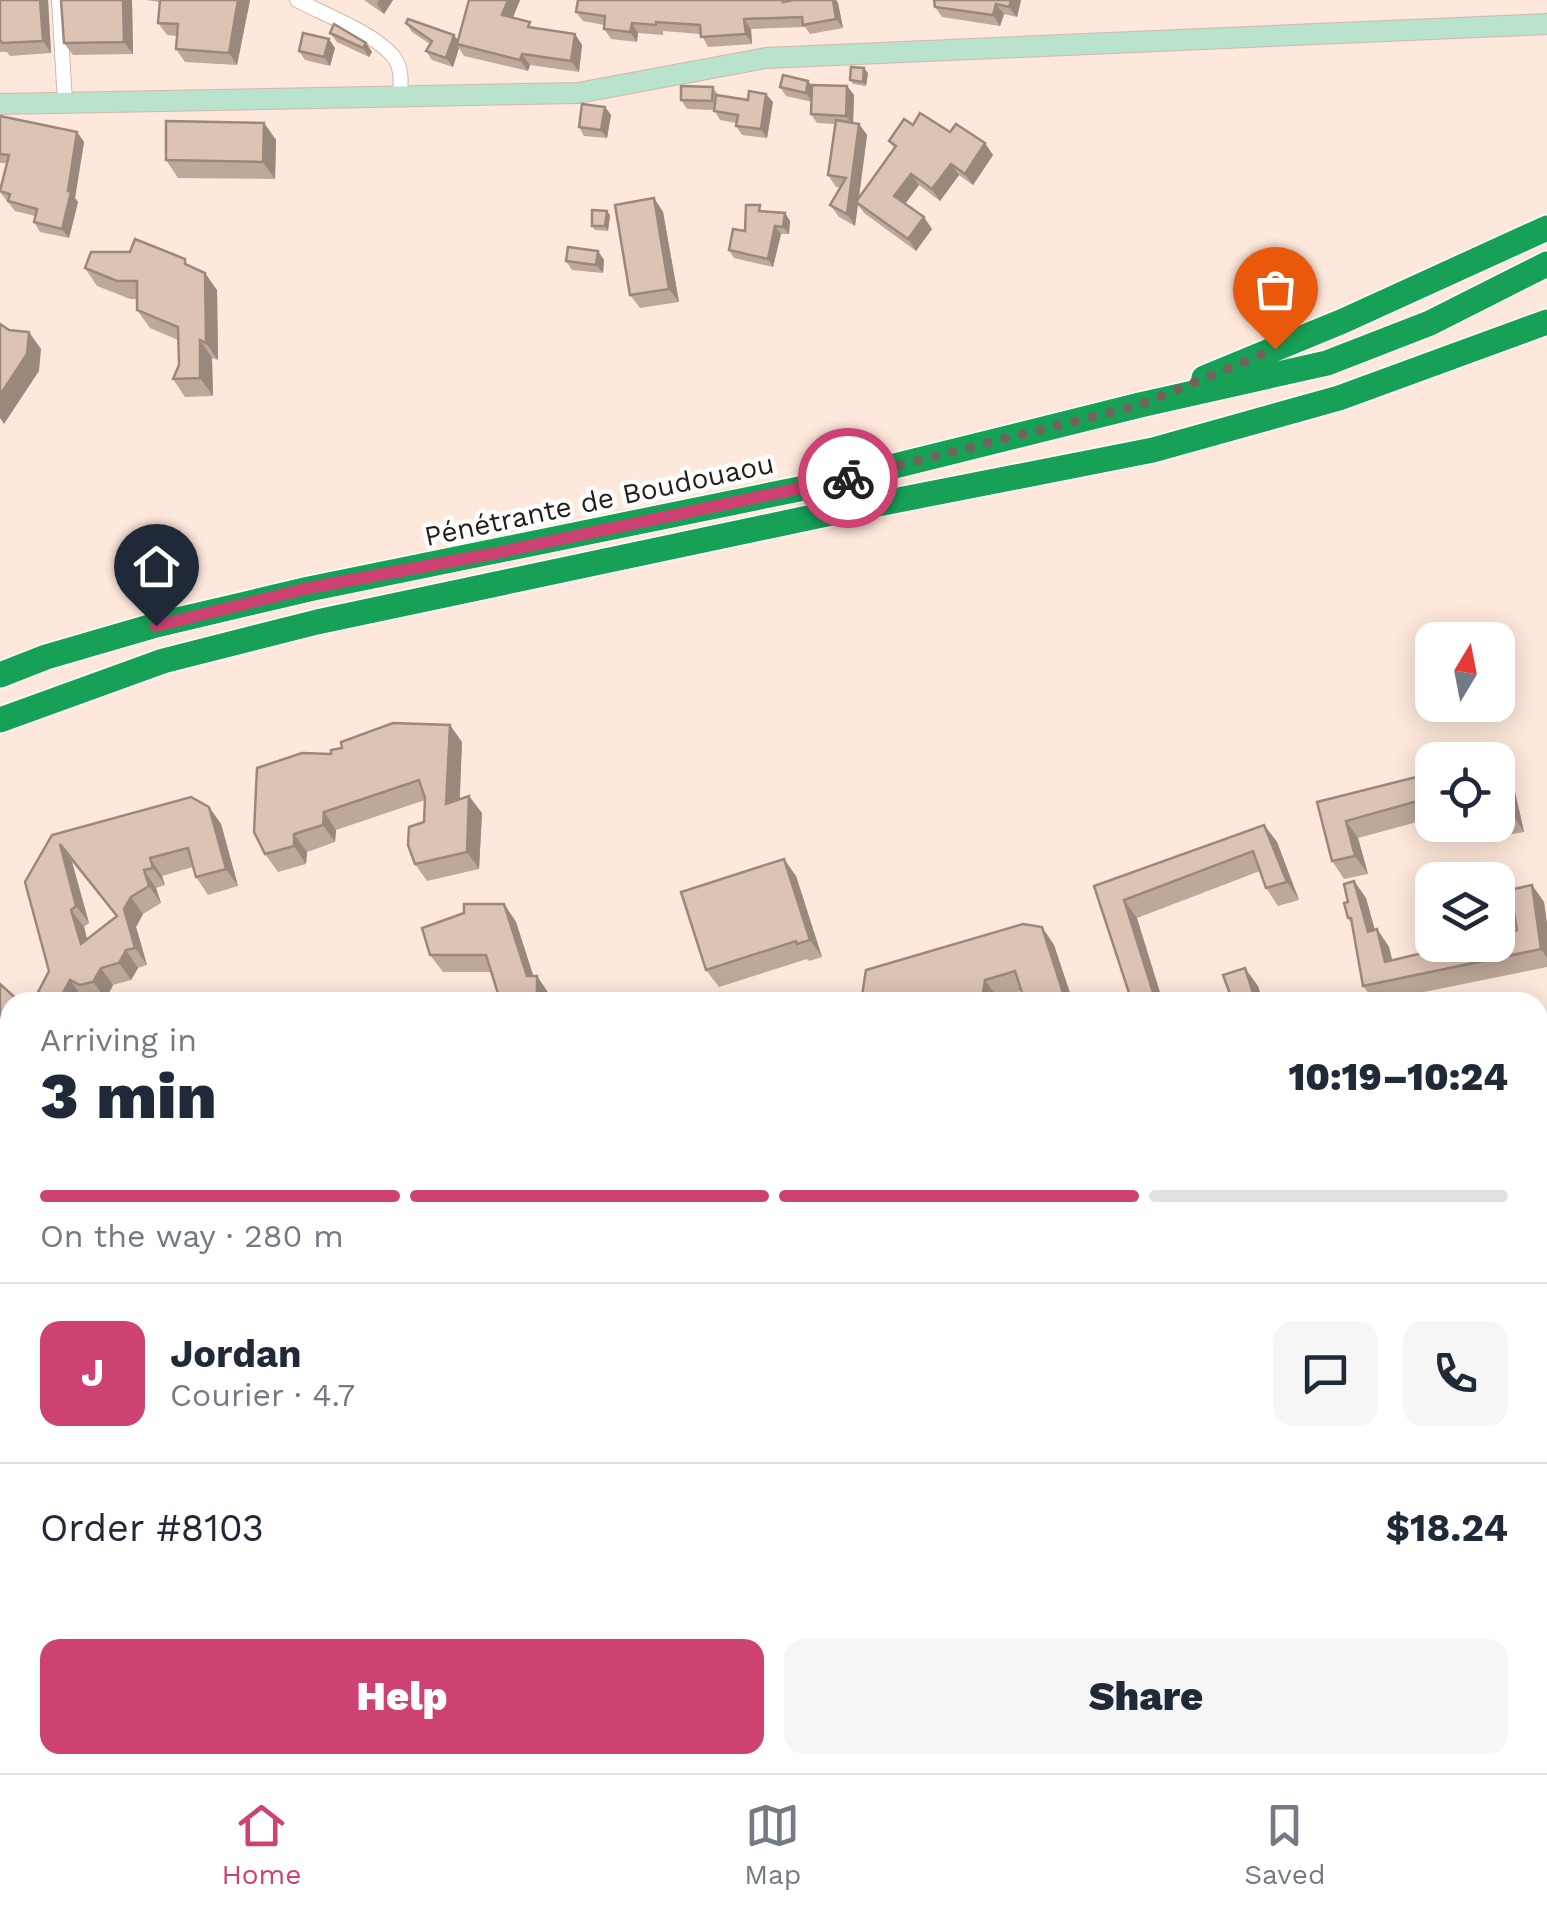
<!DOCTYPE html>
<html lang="en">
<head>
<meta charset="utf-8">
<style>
  :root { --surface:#fff; --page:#f6f6f7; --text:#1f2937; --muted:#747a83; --line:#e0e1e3; --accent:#cd4173 }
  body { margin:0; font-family:"Work Sans",sans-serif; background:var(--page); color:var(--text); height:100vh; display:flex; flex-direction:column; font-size:38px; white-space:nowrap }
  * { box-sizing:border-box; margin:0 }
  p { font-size:32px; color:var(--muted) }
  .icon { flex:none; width:55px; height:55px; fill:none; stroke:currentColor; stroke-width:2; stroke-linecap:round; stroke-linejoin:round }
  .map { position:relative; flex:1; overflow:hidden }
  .details { position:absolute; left:0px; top:992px; width:1548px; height:782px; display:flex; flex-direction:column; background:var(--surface); border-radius:30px 30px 0 0; box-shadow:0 5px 25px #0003 }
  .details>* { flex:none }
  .needle { width:65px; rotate:10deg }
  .buttons { position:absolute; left:1415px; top:622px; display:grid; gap:20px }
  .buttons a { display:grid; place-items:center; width:100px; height:100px; border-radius:20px; background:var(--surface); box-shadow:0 5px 25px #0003; font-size:50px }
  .pin { position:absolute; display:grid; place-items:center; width:85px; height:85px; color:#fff; margin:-102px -42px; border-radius:50% 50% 50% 0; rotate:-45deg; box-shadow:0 0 10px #0007 }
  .pin .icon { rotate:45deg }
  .courier { position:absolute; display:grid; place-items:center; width:100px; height:100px; margin:-50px; border:8px solid #cd4173; border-radius:50%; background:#fff; color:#222; box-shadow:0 2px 12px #0007 }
  .head em { font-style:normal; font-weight:800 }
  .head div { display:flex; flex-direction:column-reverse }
  .head { display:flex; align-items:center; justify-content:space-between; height:170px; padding:0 40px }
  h1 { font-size:65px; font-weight:800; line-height:75px }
  .bar { display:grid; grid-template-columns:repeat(4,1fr); gap:15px 10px; align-content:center; height:120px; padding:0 40px }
  .bar i { height:12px; border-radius:8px; background:var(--line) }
  .bar .current { background:var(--accent) }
  .bar p { grid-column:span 4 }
  .line { display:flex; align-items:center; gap:25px; padding:0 40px; border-top:2px solid var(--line) }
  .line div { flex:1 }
  .round { display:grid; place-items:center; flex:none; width:105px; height:105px; border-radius:20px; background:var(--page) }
  .cta { display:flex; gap:20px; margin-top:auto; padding:20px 40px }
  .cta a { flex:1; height:115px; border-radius:20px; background:var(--accent); color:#fff; font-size:40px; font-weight:800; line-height:115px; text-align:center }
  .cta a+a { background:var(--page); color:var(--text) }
  .menu { display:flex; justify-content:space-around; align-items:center; height:140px; border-top:2px solid var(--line); background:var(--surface); font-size:28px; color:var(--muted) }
  .menu a { display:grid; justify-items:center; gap:5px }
  .menu .current { color:var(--accent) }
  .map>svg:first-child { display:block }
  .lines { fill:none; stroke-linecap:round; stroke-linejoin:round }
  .service-casing { stroke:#d2b8a8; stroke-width:10 }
  .minor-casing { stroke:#d2b8a8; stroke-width:16 }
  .tertiary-casing { stroke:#d2b8a8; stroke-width:20 }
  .secondary-casing { stroke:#d2b8a8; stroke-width:22 }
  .motorway-casing { stroke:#fff; stroke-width:28 }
  .service { stroke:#fff; stroke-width:8 }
  .minor { stroke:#fff; stroke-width:14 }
  .tertiary { stroke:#fff; stroke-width:18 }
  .secondary { stroke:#b9e3cd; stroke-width:20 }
  .motorway { stroke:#16a157; stroke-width:25 }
  .wall { fill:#bea89a; fill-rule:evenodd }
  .shaded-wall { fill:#9b887d }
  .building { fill:#ddc3b3; stroke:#9b887d; stroke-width:2.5; fill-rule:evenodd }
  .done { stroke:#72645c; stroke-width:10; stroke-dasharray:0 18 }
  .route { stroke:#cd4173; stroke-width:12 }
  .labels { text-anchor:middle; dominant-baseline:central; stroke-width:9; stroke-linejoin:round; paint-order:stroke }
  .street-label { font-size:28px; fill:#271d18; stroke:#fff }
</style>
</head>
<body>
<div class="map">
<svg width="1547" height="1773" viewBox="0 0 1547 1773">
  <rect width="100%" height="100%" fill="#fee8db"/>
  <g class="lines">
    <!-- service casing -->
    <g class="service-casing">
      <g id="service">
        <polyline points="10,1367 10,1390"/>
        <polyline points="414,1765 433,1773"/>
        <polyline points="1336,1765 1343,1773"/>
        <polyline points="893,1773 909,1765"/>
      </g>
    </g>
    <!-- minor casing -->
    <g class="minor-casing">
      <g id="minor">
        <polyline points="59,0 65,103"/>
        <path d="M297,0c26,14 77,33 96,56 9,11 8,25 7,38"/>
        <polyline points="1538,1362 1547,1356"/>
        <polyline points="0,1405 10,1401"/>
        <polyline points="1538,1465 1547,1469"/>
        <polyline points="28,1773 35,1765"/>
        <polyline points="1074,1773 1085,1765"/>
        <polyline points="1212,1773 1222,1765"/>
      </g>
    </g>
    <!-- tertiary casing -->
    <g class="tertiary-casing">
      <polyline id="tertiary" points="0,1092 10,1092"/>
    </g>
    <!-- secondary casing -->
    <g class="secondary-casing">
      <polyline id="secondary" points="0,104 578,93 766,58 1547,24"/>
    </g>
    <!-- motorway casing -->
    <g class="motorway-casing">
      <g id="motorway">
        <polyline points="1204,378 1343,321 1547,228"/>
        <polyline points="0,675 46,657 156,625 309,589 814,486 1140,405 1327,363 1430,323 1547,264"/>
        <polyline points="0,720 163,661 317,622 822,515 1153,450 1339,398 1547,322"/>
      </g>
    </g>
    <!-- service -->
    <use href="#service" class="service"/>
    <!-- minor -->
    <use href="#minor" class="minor"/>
    <!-- tertiary -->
    <use href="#tertiary" class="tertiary"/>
    <!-- secondary -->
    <use href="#secondary" class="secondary"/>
    <!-- motorway -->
    <use href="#motorway" class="motorway"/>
  </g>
  <!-- wall -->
  <g class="wall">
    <polygon points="0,0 48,0 51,53 10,56 7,52 0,52"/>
    <polygon points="132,0 133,54 73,55 64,43"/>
    <polygon points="146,0 250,0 237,65 185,62 176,49 177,36 167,35 158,23 159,2"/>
    <polygon points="364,0 393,0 384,14"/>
    <polygon points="469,0 520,0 513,18 534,28 575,34 582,45 579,72 530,65 528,71 464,56 459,48 453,67 432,60 426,51 430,44 412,32 406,23 458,40"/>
    <polygon points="794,0 836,0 838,3 843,28 810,34 805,27 751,29 752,44 708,47 701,34 663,31 663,35 638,33 637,42 611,39 604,29 604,25 583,21 576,12"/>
    <polygon points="934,0 1021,0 1017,17 1004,14 1000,26 942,17 935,7"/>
    <polygon points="330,33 366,43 372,52 369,57 337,42"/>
    <polygon points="335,48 330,66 305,60 299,51"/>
    <polygon points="868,73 866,86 853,84 850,80"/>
    <polygon points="812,86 847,86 854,95 853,123 859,124 867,135 859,198 894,148 889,141 913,125 950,132 993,155 973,185 959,175 940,201 919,185 905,204 932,229 916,251 864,213 858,205 855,226 839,217 830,205 841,188 836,187 828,175 835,124 817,123 811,114 812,102 786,96 780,87"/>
    <polygon points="713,87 718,95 773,102 767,138 742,135 736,126 736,123 720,120 714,110 687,109 681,100"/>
    <polygon points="605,107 611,115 607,138 584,136 579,127"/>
    <polygon points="0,116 77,132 84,142 75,198 78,202 69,238 40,232 34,222 35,216 15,211 0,192 0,186 7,163 0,163"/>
    <polygon points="264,123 276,140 275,179 178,178 166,160"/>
    <polygon points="654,198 663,212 679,302 640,308 630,295"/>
    <polygon points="764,211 785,213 790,221 789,234 781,234 773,267 734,258 729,250"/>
    <polygon points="610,215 608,231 595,230 592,226"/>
    <polygon points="598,251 604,260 603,273 572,270 566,261"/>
    <polygon points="190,267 217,290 218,360 212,358 213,396 185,397 173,379 179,365 178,340 150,328 137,310 137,299 130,299 97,286 85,268"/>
    <polygon points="462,742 459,799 482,813 479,869 427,881 415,864 424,822 425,800 336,830 335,842 307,852 306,864 278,872 265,854 331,754"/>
    <polygon points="1498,760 1511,774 1524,832 1500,836 1492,825 1498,825"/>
    <polygon points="1432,773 1432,818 1358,838 1368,874 1344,879 1332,861 1317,802"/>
    <path d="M209,807l12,17 17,62 -30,9 -12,-18 -3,-10 -31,9 3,9 -9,3 5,15 -18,11 -7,13 11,38 -9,3 -7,12 -18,5 -7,14 -14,3 -10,-5 -2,5h-44l-2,-2 15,-29 3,-136zM72,862l44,54 -29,23 -3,-12 5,-4z"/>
    <polygon points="1264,825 1277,842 1299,900 1278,906 1266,888 1260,871 1137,918 1094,886"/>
    <polygon points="796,876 822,957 809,961 807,959 719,987 706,970"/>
    <polygon points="1354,881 1366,898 1375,930 1377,929 1389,947 1392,960 1517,930 1532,885 1544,902 1547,924 1547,967 1375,1002 1363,986 1352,924 1348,918 1348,902"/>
    <polygon points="504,904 516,922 533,976 537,976 549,994 499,997 491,972 443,972 430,955"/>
    <polygon points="1042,927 1054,945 1073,1002 1025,1002 1021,991 997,997 996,1002 861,1002"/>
    <polygon points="1547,1072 1547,1143 1538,1146 1538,1074"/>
    <polygon points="1547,1386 1547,1436 1543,1434 1538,1425 1538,1414 1541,1408 1538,1403 1538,1390"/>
    <polygon points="1538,1470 1541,1472 1547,1479 1547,1611 1538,1610"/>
    <polygon points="209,1765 244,1765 238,1773 219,1773"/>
    <polygon points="308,1765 365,1765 366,1767 361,1773 314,1773"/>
    <polygon points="497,1765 576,1765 574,1773 525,1773"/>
    <polygon points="1093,1765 1136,1765 1136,1766 1124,1773 1103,1773"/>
    <polygon points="1222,1765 1323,1765 1327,1770 1323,1773 1228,1773"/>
    <polygon points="1343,1765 1392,1765 1383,1773 1335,1773"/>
  </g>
  <!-- shaded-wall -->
  <g class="shaded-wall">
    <polygon points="40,0 48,0 51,53 43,41"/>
    <polygon points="123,0 132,0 133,54 124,42"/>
    <polygon points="238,0 250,0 237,65 229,53"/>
    <polygon points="379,0 393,0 384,14 377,4"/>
    <polygon points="508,0 520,0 509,26 502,15"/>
    <polygon points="833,0 836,0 838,3 843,28 836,19"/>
    <polygon points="1011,0 1021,0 1017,17 1009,7"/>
    <polygon points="996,4 1004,14 1000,26 993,15"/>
    <polygon points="744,19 751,29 752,44 746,34"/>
    <polygon points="632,23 638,33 637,42 630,32"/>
    <polygon points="575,34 582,45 579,72 571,61"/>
    <polygon points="454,35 461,44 457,44 459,48 453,67 446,58"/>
    <polygon points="329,39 335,48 330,66 324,57"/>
    <polygon points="366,43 372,52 369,57 363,48"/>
    <polygon points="522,54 530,65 528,71 520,60"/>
    <polygon points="864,68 868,73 866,86 863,82"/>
    <polygon points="808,81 815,89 812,102 806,93"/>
    <polygon points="847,86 854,95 853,125 846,116"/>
    <polygon points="766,94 773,102 767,138 761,129"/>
    <polygon points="605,107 611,115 607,138 601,130"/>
    <polygon points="264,123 276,140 275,179 263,162"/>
    <polygon points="859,124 867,135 855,226 847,214"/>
    <polygon points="77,132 84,142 75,198 78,202 69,238 62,229"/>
    <polygon points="985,143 993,155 973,185 965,174"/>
    <polygon points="951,164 959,175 940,201 932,189"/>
    <polygon points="911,174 919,185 902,208 894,196"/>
    <polygon points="654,198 663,212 679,302 669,289"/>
    <polygon points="607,211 610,215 608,231 605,226"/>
    <polygon points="785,213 790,221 789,234 783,227"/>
    <polygon points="924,217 932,229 916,251 908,239"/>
    <polygon points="775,226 781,234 773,267 768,259"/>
    <polygon points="598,251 604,260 603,273 596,265"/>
    <polygon points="205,273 217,290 218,360 206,343"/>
    <polygon points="29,332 41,349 39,371 4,424 0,418 0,395"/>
    <polygon points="200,340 212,358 213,396 200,378"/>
    <polygon points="450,725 462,742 459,821 446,804"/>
    <polygon points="1498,756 1511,774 1524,832 1512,814"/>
    <polygon points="469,796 482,813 479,869 467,852"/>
    <polygon points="209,807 221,824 238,886 226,869"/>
    <polygon points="324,812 336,830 335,842 323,825"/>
    <polygon points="1346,821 1358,838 1368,874 1355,856"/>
    <polygon points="1264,825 1277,842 1299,900 1287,882"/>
    <polygon points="294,834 307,852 306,864 294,846"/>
    <polygon points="60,844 72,862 89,923 76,906"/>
    <polygon points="150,858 162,876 165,885 153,868"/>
    <polygon points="784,859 796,876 822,957 810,940"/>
    <polygon points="144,870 156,888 161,903 149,886"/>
    <polygon points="1354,881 1366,898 1380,949 1368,932"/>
    <polygon points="1532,885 1544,902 1547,924 1547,958 1541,949"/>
    <polygon points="131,897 143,914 136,927 147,965 135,948 124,909"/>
    <polygon points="1124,900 1137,918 1163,1002 1156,1002"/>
    <polygon points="504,904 516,922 537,987 537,976 549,994 549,1002 537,1002 527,976"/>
    <polygon points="71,910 84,927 93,962 81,944"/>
    <polygon points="1042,927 1054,945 1073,1002 1066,1002"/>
    <polygon points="1377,929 1389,947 1397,979 1385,962"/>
    <polygon points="126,950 138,968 131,980 119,963"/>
    <polygon points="101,968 113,985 106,999 93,982"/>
    <polygon points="1245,968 1258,986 1263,1002 1256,1002"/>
    <polygon points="70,980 82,997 80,1002 58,1002"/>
    <polygon points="985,980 997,997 996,1002 990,1002 983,993"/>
    <polygon points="10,1011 10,1030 0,1040 0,1022"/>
    <polygon points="0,1041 5,1049 0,1054"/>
    <polygon points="231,1765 244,1765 238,1773 225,1773"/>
    <polygon points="347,1765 365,1765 366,1767 361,1773 341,1773"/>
    <polygon points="564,1765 576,1765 574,1773 562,1773"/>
    <polygon points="704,1765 714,1765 713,1773 702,1773"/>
  </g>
  <!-- building -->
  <g class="building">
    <polygon points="0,0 40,0 43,41 2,43 0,39"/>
    <polygon points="61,0 123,0 124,42 64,43"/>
    <polygon points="160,0 238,0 229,53 176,49 178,24 158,23"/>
    <polygon points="469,0 508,0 502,15 530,22 528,27 575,34 571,61 522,54 520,60 457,44"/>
    <polygon points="578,0 783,0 783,2 794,0 833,0 836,19 803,25 802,17 744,19 746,34 701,37 700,25 656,22 656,25 632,23 630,32 604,29 605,16 576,12"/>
    <polygon points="934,0 1011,0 1009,7 996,4 993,15 935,7"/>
    <polygon points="408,19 454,35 446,58 426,51 432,41 406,23"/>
    <polygon points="334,24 366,43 363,48 330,33"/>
    <polygon points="303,33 329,39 324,57 299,51"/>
    <polygon points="851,67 864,68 863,82 850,80"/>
    <polygon points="783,75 808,81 806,93 780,87"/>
    <polygon points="812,85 847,86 846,116 811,114"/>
    <polygon points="681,86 713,87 712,101 681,100"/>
    <polygon points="749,91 766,94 761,129 736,126 738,115 714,111 716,95 748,100"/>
    <polygon points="582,104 605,107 601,130 579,127"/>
    <polygon points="920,113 950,132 956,124 985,143 965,174 951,164 932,189 911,174 894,196 924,217 908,239 856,202 896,146 889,141 904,119 913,125"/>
    <polygon points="0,116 77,132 68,191 71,192 62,229 34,222 37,209 8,201 10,194 0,191 9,155 0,154"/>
    <polygon points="836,120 859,124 847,214 830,205 846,178 828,175"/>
    <polygon points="166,121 264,123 263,162 166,160"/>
    <polygon points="654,198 669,289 630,295 615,205"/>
    <polygon points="746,205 760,205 759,211 785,213 783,227 775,226 768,259 729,250 733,229 745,231"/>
    <polygon points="592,210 607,211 605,226 592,226"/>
    <polygon points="135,239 185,259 185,264 205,273 206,343 200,340 200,378 173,379 179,365 178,327 137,310 137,281 117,281 85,268 91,252 130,252"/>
    <polygon points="568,247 598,251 596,265 566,261"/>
    <polygon points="0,324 9,330 29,332 27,354 0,395"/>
    <polygon points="393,723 450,725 446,804 469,796 467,852 415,864 408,845 409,827 424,822 425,798 419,780 324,812 323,825 294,834 294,846 265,854 254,832 257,768 302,753 331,754 331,750 342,748 341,742"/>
    <polygon points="1498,756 1512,814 1498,817 1498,760 1482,760"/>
    <polygon points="1432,773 1432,797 1346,821 1355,856 1332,861 1317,802"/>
    <path d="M191,797l18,10 17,62 -30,8 -8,-29 -38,10 3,10 -9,2 5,16 -18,11 -7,12 11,39 -9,2 -7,13 -18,5 -8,14 -13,3 -10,-5 -12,22h-18l-6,-2 15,-29 -24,-89 27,-47zM60,844l57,72 -36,28 -10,-34 5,-4z"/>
    <polygon points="1264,825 1287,882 1266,888 1253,851 1124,900 1156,1002 1132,1002 1094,886"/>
    <polygon points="784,859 810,940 797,944 796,941 706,970 681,892"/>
    <polygon points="1354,881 1368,932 1377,929 1385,962 1456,945 1498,945 1498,935 1517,930 1510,890 1532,885 1541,949 1363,986 1351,918 1348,918 1344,903 1348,902 1344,884"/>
    <polygon points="464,904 504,904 527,976 537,976 537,1002 482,1002 499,997 486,955 430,955 422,928 464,913"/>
    <polygon points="1023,924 1042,927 1066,1002 1025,1002 1015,971 985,980 983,993 949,1002 861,1002 866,970"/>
    <polygon points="1245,968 1256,1002 1233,1002 1223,975"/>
    <polygon points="0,984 19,1001 10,1002 10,1011 0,1022"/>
    <polygon points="1547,1072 1547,1122 1538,1125 1538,1074"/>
    <polygon points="1541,1383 1547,1386 1547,1427 1538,1422 1538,1414 1543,1403 1538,1400 1538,1390"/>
    <polygon points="1538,1470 1541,1472 1539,1477 1547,1480 1547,1602 1538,1600"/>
    <polygon points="214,1765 231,1765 225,1773"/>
    <polygon points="311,1765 347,1765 341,1773 322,1773"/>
    <polygon points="564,1765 562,1773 551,1773 520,1766"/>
    <polygon points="662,1765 704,1765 702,1773 660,1773"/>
    <polygon points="907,1765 969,1765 977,1773 908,1773 911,1770"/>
    <polygon points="1099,1765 1114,1765 1106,1770"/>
    <polygon points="1222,1765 1311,1765 1298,1773 1228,1773"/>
    <polygon points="1343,1765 1376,1765 1368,1773 1335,1773"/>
  </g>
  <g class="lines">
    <!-- done -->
    <polyline class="done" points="848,478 1140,405 1275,349"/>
    <!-- route -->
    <polyline class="route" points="156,626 309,588 496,553 848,478"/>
  </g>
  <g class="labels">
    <!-- street labels -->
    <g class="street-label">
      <text transform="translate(599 500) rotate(-12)">Pénétrante de Boudouaou</text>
    </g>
  </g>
</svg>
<div class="buttons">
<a><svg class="needle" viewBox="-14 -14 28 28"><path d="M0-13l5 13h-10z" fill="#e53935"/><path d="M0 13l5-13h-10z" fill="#747a83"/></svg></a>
<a><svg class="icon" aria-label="locate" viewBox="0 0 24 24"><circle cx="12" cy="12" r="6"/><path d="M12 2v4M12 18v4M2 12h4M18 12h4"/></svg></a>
<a><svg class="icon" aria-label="layers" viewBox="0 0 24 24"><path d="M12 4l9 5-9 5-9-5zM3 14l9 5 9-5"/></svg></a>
</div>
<div class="pin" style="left:1275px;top:349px;background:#ea580c"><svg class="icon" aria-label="bag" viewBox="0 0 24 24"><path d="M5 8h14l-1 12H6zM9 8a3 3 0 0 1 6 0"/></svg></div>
<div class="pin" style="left:156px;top:626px;background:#1f2937"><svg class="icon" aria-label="home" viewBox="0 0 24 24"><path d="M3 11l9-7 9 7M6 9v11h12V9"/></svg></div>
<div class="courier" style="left:848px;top:478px"><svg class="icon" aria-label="bike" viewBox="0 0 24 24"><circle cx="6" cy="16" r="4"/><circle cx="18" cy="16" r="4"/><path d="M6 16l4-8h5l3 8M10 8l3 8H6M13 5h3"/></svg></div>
<section class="details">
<div class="head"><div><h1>3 min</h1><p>Arriving in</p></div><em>10:19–10:24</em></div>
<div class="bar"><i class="current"></i><i class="current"></i><i class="current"></i><i></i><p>On the way · 280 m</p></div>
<div class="line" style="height:180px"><b class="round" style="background:var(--accent);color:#fff">J</b><div><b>Jordan</b><p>Courier · 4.7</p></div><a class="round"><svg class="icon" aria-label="chat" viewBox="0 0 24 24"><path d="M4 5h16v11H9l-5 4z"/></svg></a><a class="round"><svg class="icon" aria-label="phone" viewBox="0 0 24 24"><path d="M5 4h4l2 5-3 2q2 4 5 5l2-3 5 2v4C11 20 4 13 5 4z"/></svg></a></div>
<div class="line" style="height:130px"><div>Order #8103</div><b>$18.24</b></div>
<div class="cta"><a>Help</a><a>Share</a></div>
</section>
</div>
<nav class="menu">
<a class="current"><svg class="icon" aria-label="home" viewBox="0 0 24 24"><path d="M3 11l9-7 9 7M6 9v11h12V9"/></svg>Home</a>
<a><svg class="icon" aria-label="map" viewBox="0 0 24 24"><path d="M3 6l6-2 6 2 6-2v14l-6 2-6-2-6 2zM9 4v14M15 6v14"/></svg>Map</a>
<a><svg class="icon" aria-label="saved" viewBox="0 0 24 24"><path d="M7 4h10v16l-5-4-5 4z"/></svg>Saved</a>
</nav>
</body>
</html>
